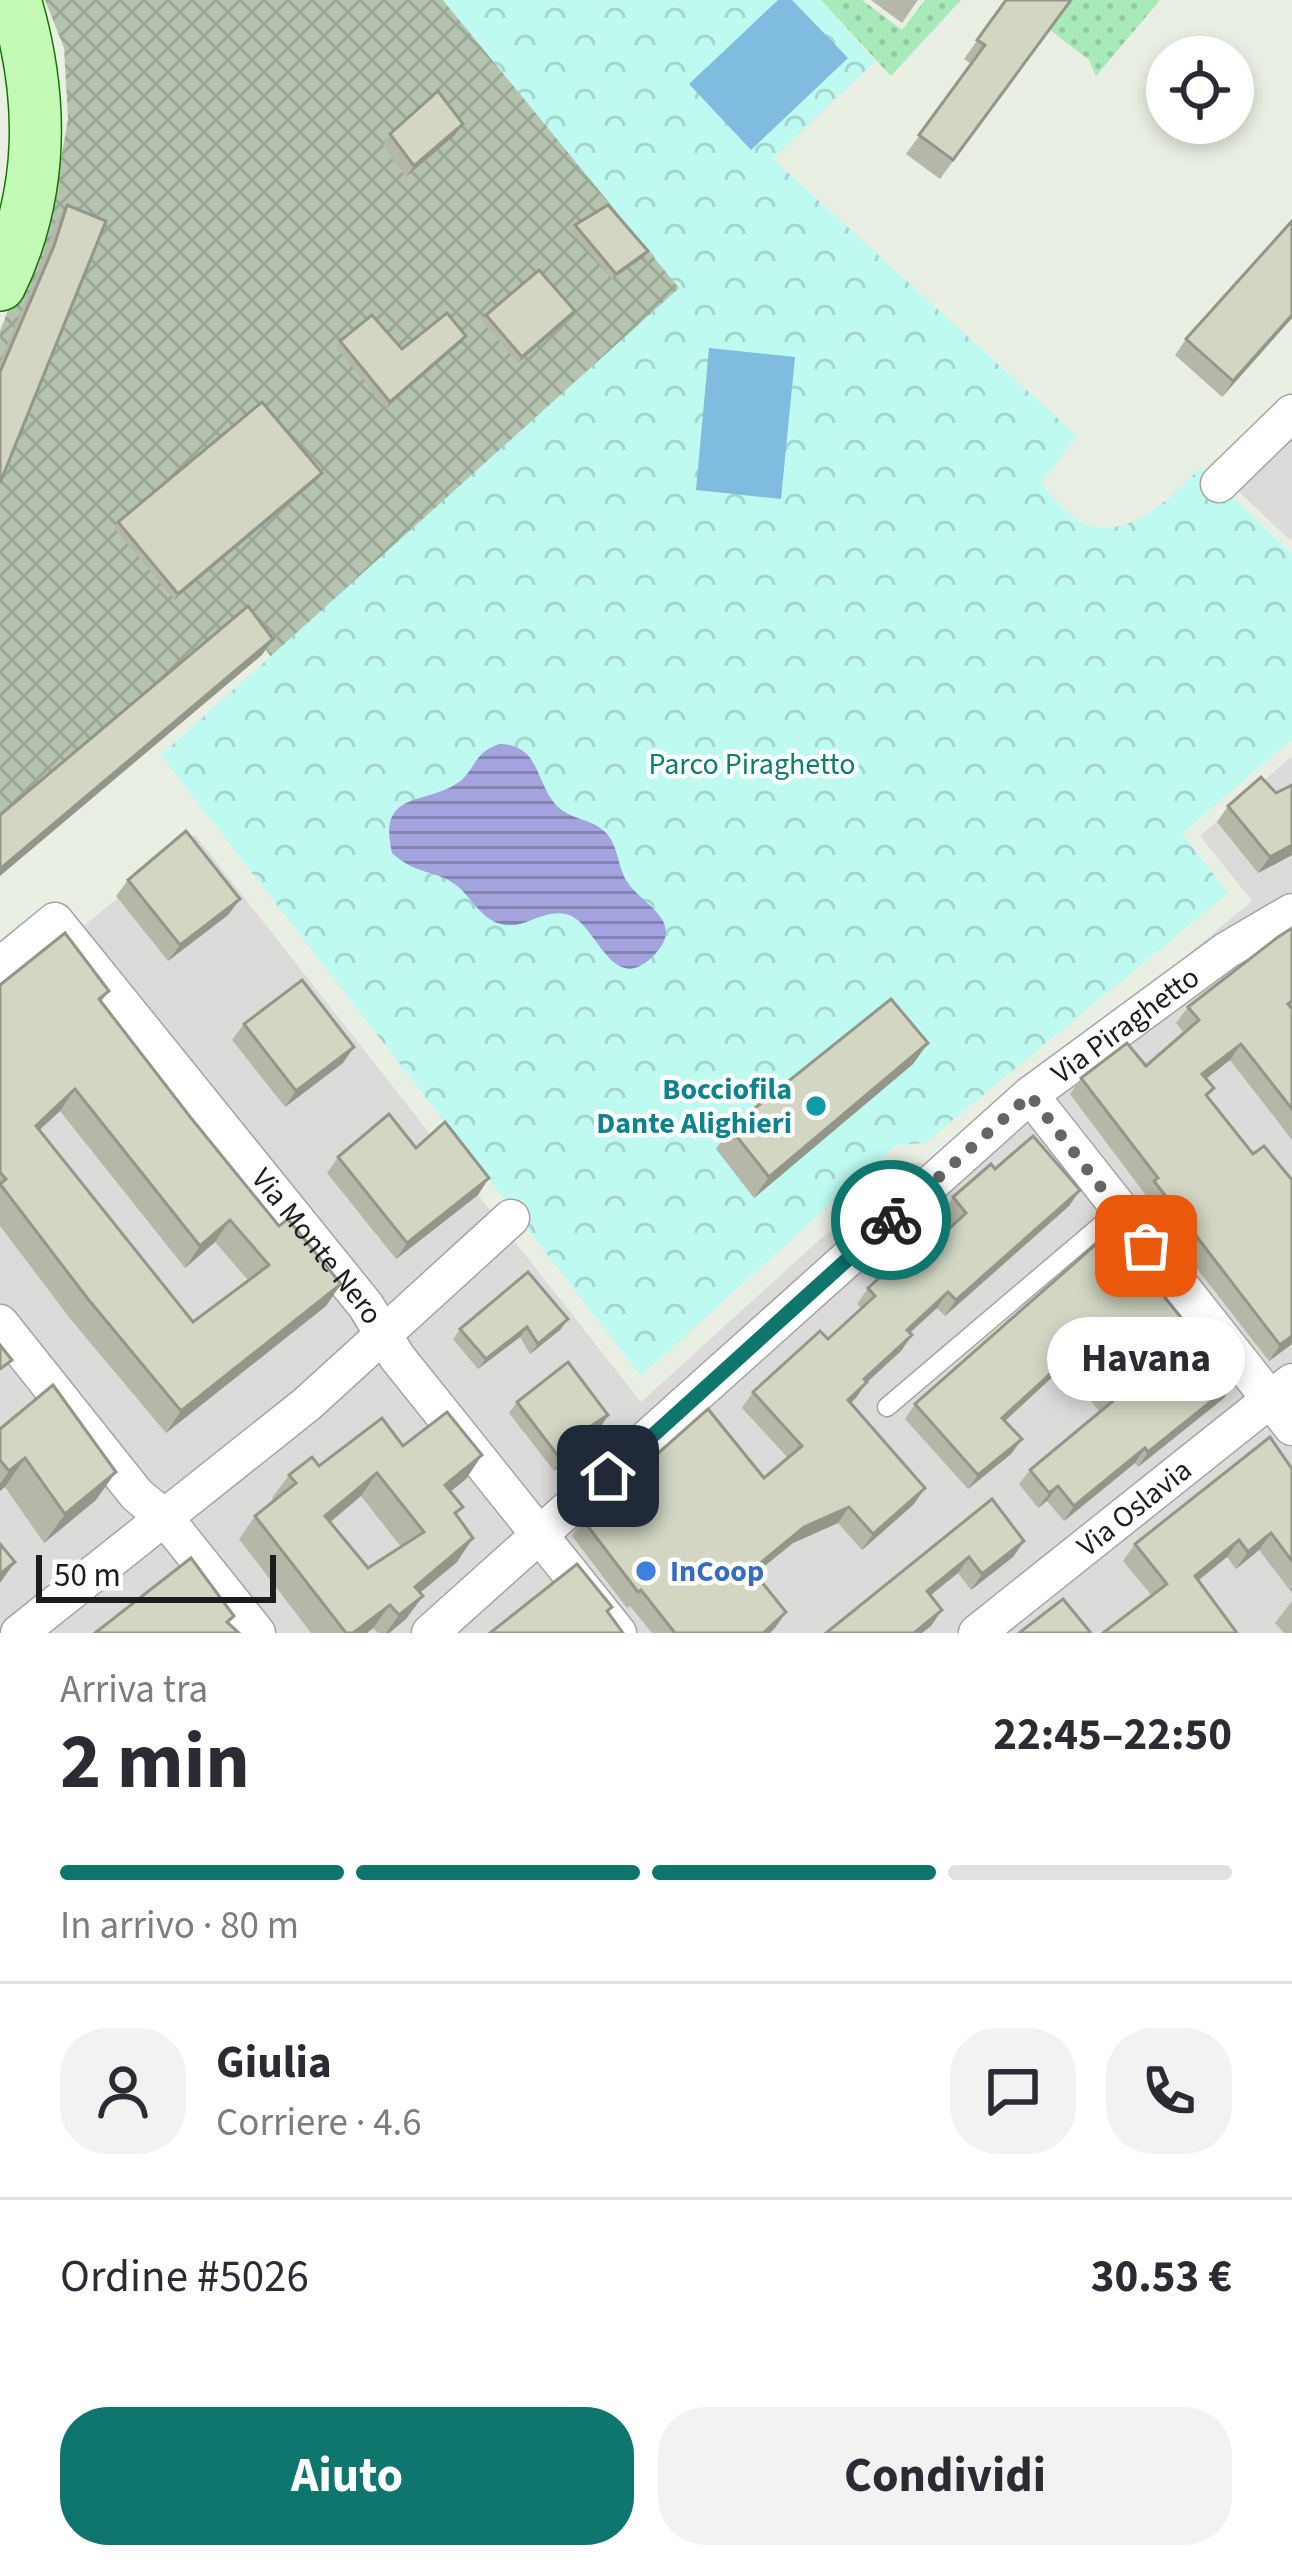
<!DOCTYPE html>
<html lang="it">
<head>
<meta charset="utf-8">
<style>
  :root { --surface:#fff; --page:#f2f2f3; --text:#2b2b33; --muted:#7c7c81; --line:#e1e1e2; --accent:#0f766e }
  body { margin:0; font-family:"Source Sans 3",sans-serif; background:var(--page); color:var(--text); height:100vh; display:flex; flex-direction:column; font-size:45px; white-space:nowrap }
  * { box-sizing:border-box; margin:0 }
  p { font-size:39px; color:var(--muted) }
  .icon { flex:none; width:66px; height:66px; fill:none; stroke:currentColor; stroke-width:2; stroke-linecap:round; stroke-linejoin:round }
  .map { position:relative; height:1633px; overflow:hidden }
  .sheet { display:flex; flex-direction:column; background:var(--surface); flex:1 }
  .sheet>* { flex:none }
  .tools { position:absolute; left:1146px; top:36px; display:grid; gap:24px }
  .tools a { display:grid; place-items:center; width:108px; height:108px; border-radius:50%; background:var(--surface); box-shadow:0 6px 18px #0003; font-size:60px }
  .scale { position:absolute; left:36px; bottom:30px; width:240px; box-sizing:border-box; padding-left:12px; border:6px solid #1d1d1d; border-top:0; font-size:33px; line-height:42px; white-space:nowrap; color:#1d1d1d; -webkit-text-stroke:9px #fff; paint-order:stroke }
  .pin { position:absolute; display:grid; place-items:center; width:102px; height:102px; color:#fff; margin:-51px; border-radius:24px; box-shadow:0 6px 18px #0006 }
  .courier { position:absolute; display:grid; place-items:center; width:120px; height:120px; margin:-60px; border:9px solid #0f766e; border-radius:50%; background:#fff; color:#222; box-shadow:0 3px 15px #0007 }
  .bubble { position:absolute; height:84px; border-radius:42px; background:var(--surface); box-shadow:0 6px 18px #0003; font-size:39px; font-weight:700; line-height:84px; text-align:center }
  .headline em { font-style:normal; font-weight:700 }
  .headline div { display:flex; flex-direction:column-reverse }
  .headline { display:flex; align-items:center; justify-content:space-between; height:204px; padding:0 60px }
  h1 { font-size:78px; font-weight:700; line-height:90px }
  .bar { display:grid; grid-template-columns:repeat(4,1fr); gap:18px 12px; align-content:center; height:144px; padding:0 60px }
  .bar i { height:15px; border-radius:9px; background:var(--line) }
  .bar .selected { background:var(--accent) }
  .bar p { grid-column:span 4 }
  .line { display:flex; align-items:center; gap:30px; padding:0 60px; border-top:3px solid var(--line) }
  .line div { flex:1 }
  .round { display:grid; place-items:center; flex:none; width:126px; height:126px; border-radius:48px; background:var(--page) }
  .cta { display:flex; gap:24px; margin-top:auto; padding:24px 60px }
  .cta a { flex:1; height:138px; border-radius:48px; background:var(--accent); color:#fff; font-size:48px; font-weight:700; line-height:138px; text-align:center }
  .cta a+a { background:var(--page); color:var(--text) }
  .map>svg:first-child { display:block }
  .residential { fill:#dcdbda }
  .construction { fill:url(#construction-cross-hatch) }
  .park { fill:url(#park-crowns) }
  .garden { fill:url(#garden-dots) }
  .pitch { fill:#7fbce0 }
  .water { fill:url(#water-rules) }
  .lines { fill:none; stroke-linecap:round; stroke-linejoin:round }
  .lane-casing { stroke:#a4a4a4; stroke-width:21 }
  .street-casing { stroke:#a4a4a4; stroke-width:39 }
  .secondary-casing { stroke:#127603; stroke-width:54 }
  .lane { stroke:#fff; stroke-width:18 }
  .street { stroke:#fff; stroke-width:36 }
  .secondary { stroke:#c3fab6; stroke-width:51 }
  .wall { fill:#b5b8a8; fill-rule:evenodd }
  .shaded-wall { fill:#939688 }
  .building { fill:#d2d6c3; stroke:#939688; stroke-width:3; fill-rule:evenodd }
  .done { stroke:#656662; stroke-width:12; stroke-dasharray:0 21.6 }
  .route { stroke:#0f766e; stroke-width:15 }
  .culture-dot { fill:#0f9aa8; stroke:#fff; stroke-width:4.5 }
  .shop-dot { fill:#3f7fe0; stroke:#fff; stroke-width:4.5 }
  .labels { text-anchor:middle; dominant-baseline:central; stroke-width:9; stroke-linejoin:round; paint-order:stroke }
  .park-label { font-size:30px; fill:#097e6b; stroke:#fff }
  .street-label { font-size:30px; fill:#1d1d1d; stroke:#fff }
  .culture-label { font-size:30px; font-weight:bold; fill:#0d838f; stroke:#fff; text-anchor:end }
  .shop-label { font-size:30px; font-weight:bold; fill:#366cbe; stroke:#fff; text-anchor:start }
</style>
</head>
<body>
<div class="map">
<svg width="1292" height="1633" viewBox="0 0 1292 1633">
  <defs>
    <pattern id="construction-cross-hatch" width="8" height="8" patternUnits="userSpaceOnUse" patternTransform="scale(3)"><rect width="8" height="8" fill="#b4c3af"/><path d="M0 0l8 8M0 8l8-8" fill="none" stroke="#9aa796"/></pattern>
    <pattern id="park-crowns" width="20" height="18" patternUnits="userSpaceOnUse" patternTransform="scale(3)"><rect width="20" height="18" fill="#bffaf1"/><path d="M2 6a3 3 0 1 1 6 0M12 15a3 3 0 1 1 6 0" fill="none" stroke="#a4d6ce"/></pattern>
    <pattern id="garden-dots" width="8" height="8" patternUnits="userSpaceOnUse" patternTransform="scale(3)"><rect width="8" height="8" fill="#a8eab9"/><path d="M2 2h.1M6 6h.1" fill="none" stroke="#90c89f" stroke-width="1.8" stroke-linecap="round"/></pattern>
    <pattern id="water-rules" width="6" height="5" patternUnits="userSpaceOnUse" patternTransform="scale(3)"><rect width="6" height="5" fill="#a3a3dd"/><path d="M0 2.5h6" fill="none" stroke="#8484b3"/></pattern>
  </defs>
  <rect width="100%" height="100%" fill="#eaefe3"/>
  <!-- residential -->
  <g class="residential">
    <polygon points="1292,397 1292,542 1217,471"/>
    <polygon points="1292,756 1292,1633 0,1633 0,994 195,835 641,1402 905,1162 936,1165 1252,901 1200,836"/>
  </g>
  <!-- construction -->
  <polygon class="construction" points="45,0 443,0 680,288 271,657 242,616 0,819 0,331 56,187 68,119 64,48"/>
  <!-- park -->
  <path class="park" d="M443,0h378l54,61 -102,98 304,277 -36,48c11,12 22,26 35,35 46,30 95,-22 125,-52l91,87v185l-110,95 46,59 -303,250 -29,2 -255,231 -480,-621 518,-467z"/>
  <!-- garden -->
  <g class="garden">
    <polygon points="821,0 862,0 902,30 925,0 961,0 891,76"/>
    <polygon points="1071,0 1160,0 1096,76 1089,60 1050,30"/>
  </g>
  <!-- pitch -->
  <g class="pitch">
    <polygon points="778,0 792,0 848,58 751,150 689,84"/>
    <polygon points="709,348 795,357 781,499 696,490"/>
  </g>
  <!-- water -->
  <path class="water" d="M499,744c41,0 36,38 57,61 14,15 34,13 48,26 14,12 13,33 22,49 14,24 60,40 30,73 -45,49 -58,-32 -90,-39 -23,-5 -40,14 -61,11 -24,-4 -32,-27 -49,-40 -19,-15 -41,-10 -64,-32 -15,-64 34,-47 67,-71 18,-14 13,-28 40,-38z"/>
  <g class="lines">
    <!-- lane casing -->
    <g class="lane-casing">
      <polyline id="lane" points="887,1407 1118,1211"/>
    </g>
    <!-- street casing -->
    <g class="street-casing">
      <g id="street">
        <polyline points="1219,484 1292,413"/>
        <path id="s1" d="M0,966l55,-45 311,385 31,51 221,276"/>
        <polyline points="1030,1095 1292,1427"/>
        <polyline points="0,1323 137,1495 165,1518 257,1633"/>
        <polyline points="19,1633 307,1404 511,1218"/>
        <path id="s2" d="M430,1633l600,-538 197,-145 65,-38"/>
        <path id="s3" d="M977,1633l315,-251"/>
      </g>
    </g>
    <!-- secondary casing -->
    <g class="secondary-casing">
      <path id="secondary" d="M0,285c45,-93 44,-188 15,-285"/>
    </g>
    <!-- lane -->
    <use href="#lane" class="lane"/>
    <!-- street -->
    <use href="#street" class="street"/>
    <!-- secondary -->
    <use href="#secondary" class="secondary"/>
  </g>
  <!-- wall -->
  <g class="wall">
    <polygon points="871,0 918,0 902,23"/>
    <polygon points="1006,0 1071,0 940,179 906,154 971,64 964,59"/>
    <polygon points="390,134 455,135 406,177 383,145"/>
    <polygon points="67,205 0,483 0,362 42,261 56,221"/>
    <polygon points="1292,221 1292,318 1222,397 1175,355 1186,339"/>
    <polygon points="575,225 648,251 644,257 612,279 571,231"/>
    <polygon points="575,311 571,317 518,363 482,321 486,315"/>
    <polygon points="466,336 462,342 386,408 336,347 340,341 402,349"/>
    <polygon points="318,479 174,600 114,528 118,522"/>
    <polygon points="1292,785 1292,855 1258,873 1217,822 1228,806 1276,793"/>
    <polygon points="128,880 240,899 228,915 168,961 116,896"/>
    <polygon points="1292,928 1292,1140 1230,1060 1206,1079 1208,1097 1292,1344 1269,1361 1142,1198 1145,1194 1070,1094 1081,1078 1146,1066 1184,1033 1176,1023 1188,1007"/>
    <path d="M0,985l109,6 -8,11 90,116 88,108 62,58 -15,22 -160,127 -94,-112 -72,-95zM60,1111l125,157 30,-26 33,38 -55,42 -154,-192z"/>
    <polygon points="244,1024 343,1063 285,1107 232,1040"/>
    <polygon points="928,1043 913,1064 754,1198 716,1149 730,1128"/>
    <polygon points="416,1148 478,1195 396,1259 327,1173 338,1157"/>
    <polygon points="995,1169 1080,1190 1069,1206 945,1316 937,1308 910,1333 912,1335 901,1351 867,1382 851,1403 914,1504 862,1550 838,1523 793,1543 755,1574 786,1612 770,1633 652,1633 630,1606 627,1608 572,1536 583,1520 764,1478 788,1458 742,1408 753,1392 828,1339 861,1308 857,1304 868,1288 917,1258 953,1225 942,1213 953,1197"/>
    <polygon points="1111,1231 1234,1383 1224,1398 1138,1467 1135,1463 1064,1521 1047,1501 1038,1508 1019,1484 1030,1470 1100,1412 1063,1367 1005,1421 1022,1439 1011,1454 968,1489 905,1419 915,1404"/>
    <polygon points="568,1319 560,1330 530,1354 520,1337 478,1369 453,1339 460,1329"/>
    <polygon points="517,1402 608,1415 601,1426 588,1434 591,1438 584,1449 554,1471 509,1413"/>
    <polygon points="0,1429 96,1500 44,1543 5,1487 0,1491"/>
    <path d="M403,1446l79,9 -16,24 -16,12 7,25v46l-37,31 -14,26 -17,14h-11l-5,-5 -6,5h-56l-72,-94 16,-23 19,-15 -2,-3 17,-23zM361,1496l40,51 -33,21 -38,-46z"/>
    <polygon points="1292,1469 1292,1593 1259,1550 1236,1569 1227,1557 1198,1580 1152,1596 1123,1561 1135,1544"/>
    <polygon points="992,1499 1024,1541 1013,1557 971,1590 958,1573 930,1595 931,1626 826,1633"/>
    <polygon points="1292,1601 1292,1633 1284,1633 1275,1623"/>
  </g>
  <!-- shaded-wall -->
  <g class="shaded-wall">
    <polygon points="463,124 455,135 406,177 414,166"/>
    <polygon points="648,251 644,257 612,279 616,274"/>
    <polygon points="575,311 571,317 518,363 522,357"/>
    <polygon points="1292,315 1292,318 1222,397 1233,381"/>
    <polygon points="466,336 462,342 386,408 390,402"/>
    <polygon points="322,473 318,479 174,600 178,594"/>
    <polygon points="273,639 262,655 0,876 0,869"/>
    <polygon points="1292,845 1292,855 1258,873 1270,857"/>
    <polygon points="240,899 228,915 168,961 180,945"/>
    <polygon points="928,1043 913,1064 754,1198 769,1177"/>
    <polygon points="1241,1044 1230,1060 1190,1091 1202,1074"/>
    <polygon points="354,1047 343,1063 285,1107 296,1091"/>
    <polygon points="75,1089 60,1111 21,1147 36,1126"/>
    <polygon points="489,1178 478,1195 396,1259 407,1243"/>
    <polygon points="1080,1190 1069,1206 945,1316 956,1300"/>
    <polygon points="230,1220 215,1242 185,1268 200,1246"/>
    <polygon points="341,1284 326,1306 166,1433 181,1411"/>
    <polygon points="948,1292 937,1308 896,1345 907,1330"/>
    <polygon points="568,1319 560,1330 530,1354 538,1344"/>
    <polygon points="527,1327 520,1337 478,1369 486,1359"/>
    <polygon points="912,1335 901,1351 853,1395 864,1379"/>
    <polygon points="1292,1336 1292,1344 1269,1361 1280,1345"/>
    <polygon points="1074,1352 1063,1367 992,1433 1002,1418"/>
    <polygon points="867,1382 856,1398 837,1416 848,1400"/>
    <polygon points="1234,1383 1224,1398 1138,1467 1148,1452"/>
    <polygon points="608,1415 601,1426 577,1441 585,1430"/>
    <polygon points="591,1438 584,1449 554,1471 561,1460"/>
    <polygon points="1022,1439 1011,1454 968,1489 978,1475"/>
    <polygon points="1145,1448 1135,1463 1064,1521 1074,1506"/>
    <polygon points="482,1455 466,1479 429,1509 445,1485"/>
    <polygon points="25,1458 5,1487 0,1491 0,1484 9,1471"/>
    <polygon points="116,1472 96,1500 44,1543 65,1514"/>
    <polygon points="377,1473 361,1496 309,1540 325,1516"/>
    <polygon points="1058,1486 1047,1501 1038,1508 1049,1493"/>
    <polygon points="925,1488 914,1504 862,1550 873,1534"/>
    <polygon points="849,1507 838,1523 793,1543 741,1585 752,1570 804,1527"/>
    <polygon points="1271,1533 1259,1550 1236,1569 1248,1552"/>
    <polygon points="473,1538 457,1562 399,1610 415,1587"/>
    <polygon points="1239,1540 1227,1557 1183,1593 1195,1576"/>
    <polygon points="1024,1541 1013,1557 971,1590 982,1574"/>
    <polygon points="969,1557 958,1573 916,1607 927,1591"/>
    <polygon points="15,1562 0,1583 0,1574"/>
    <polygon points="423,1596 406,1619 389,1633 386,1633 399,1615"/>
    <polygon points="390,1605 373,1628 367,1633 353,1633"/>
    <polygon points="942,1610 931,1626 922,1633 914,1633"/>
    <polygon points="786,1612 775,1628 770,1633 763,1633"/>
  </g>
  <!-- building -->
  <g class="building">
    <polygon points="1006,0 1071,0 953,160 919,135 985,45 977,40"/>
    <polygon points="438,91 463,124 414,166 390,134"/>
    <polygon points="67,205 106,221 0,483 0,372 54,246"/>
    <polygon points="608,205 648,251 616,274 575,225"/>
    <polygon points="1292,221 1292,315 1233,381 1186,339"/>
    <polygon points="539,270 575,311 522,357 486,315"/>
    <polygon points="447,313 466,336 390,402 340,341 372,315 402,349"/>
    <polygon points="262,402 322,473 178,594 118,522"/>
    <polygon points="248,606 273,639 0,869 0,815"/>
    <polygon points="1261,777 1276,793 1292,785 1292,845 1270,857 1228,806"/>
    <polygon points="186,831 240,899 180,945 128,880"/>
    <polygon points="1292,928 1292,1001 1288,1004 1292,1009 1292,1109 1241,1044 1202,1074 1214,1088 1206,1095 1253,1154 1264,1146 1292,1180 1292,1336 1280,1345 1154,1181 1158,1178 1081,1078 1127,1043 1146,1066 1199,1020 1188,1007 1278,937"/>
    <path d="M65,933l44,58 -10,8 92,119 88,108 9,-7 53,65 -160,127 -93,-112 -88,-115 6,-5 -6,-7v-187zM75,1089l125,157 30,-26 39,45 -76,57 -157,-196z"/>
    <polygon points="302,980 354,1047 296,1091 244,1024"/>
    <polygon points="891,999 928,1043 769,1177 730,1128"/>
    <polygon points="389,1114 416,1148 445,1122 489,1178 407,1243 338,1157"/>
    <polygon points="1033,1136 1080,1190 956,1300 948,1292 907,1330 912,1335 864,1379 867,1382 848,1400 925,1488 873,1534 849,1507 804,1527 752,1570 786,1612 763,1633 675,1633 641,1590 638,1592 583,1520 708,1409 764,1478 802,1446 753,1392 820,1331 828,1339 875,1296 868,1288 910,1250 917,1258 966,1213 953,1197 991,1164 995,1169"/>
    <polygon points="1111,1231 1234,1383 1148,1452 1145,1448 1074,1506 1058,1486 1049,1493 1030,1470 1113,1401 1074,1352 1002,1418 1022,1439 978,1475 915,1404"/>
    <polygon points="528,1272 568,1319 538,1344 527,1327 486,1359 460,1329"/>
    <polygon points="0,1345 12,1360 0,1369"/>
    <polygon points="568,1362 608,1415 585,1430 591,1438 561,1460 517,1402"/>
    <polygon points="53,1385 116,1472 65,1514 25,1458 9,1471 0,1460 0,1429"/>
    <path d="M447,1412l35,43 -37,30 18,22 -8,6 18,25 -58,49 8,9 -24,19 -9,-10 -37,28h-7l-91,-117 41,-33 -7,-8 23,-18 7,9 63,-48 21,28zM377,1473l47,59 -56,36 -43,-52z"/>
    <polygon points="1270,1437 1292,1469 1292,1561 1271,1533 1248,1552 1239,1540 1195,1576 1237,1633 1103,1633 1167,1584 1135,1544"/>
    <polygon points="992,1499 1024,1541 982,1574 969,1557 927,1591 942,1610 914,1633 826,1633"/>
    <polygon points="0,1544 15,1562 0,1574"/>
    <polygon points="191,1558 234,1616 227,1622 239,1633 95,1633"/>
    <polygon points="577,1564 612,1607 607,1611 623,1633 490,1633"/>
    <polygon points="1063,1599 1091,1633 1019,1633"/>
  </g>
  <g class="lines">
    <!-- done -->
    <polyline class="done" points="891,1220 1030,1095 1146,1246"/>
    <!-- route -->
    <polyline class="route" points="608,1476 891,1220"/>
  </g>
  <!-- markers -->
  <circle class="culture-dot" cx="816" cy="1106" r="12"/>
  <circle class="shop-dot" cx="646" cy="1571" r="12"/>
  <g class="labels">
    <!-- park labels -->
    <g class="park-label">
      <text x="752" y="764">Parco Piraghetto</text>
    </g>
    <!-- street labels -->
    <g class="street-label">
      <text stroke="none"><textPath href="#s2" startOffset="924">Via Piraghetto</textPath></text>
      <text stroke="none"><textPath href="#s1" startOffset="489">Via Monte Nero</textPath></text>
      <text stroke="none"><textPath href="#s3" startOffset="201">Via Oslavia</textPath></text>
    </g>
    <!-- culture labels -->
    <g class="culture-label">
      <text x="792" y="1089">Bocciofila<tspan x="792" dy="34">Dante Alighieri</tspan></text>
    </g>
    <!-- shop labels -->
    <g class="shop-label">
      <text x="670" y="1571">InCoop</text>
    </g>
  </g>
</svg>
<div class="tools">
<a><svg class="icon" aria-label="locate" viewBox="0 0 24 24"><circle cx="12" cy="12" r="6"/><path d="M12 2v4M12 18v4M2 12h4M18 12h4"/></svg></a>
</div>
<div class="scale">50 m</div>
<div class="pin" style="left:1146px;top:1246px;background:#ea580c"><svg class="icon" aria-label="bag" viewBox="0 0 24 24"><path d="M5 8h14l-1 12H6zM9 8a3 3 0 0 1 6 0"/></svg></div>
<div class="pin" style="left:608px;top:1476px;background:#1f2937"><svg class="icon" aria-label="home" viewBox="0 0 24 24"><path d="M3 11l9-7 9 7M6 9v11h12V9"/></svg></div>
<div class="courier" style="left:891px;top:1220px"><svg class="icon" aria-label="bike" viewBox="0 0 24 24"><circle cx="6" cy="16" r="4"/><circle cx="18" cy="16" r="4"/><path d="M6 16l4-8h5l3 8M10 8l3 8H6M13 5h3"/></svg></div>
<div class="bubble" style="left:1047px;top:1317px;width:198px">Havana</div>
</div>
<section class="sheet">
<div class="headline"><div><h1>2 min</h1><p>Arriva tra</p></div><em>22:45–22:50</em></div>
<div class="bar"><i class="selected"></i><i class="selected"></i><i class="selected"></i><i></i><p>In arrivo · 80 m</p></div>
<div class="line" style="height:216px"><a class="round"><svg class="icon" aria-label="person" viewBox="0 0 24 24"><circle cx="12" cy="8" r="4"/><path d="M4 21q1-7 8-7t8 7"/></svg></a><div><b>Giulia</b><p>Corriere · 4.6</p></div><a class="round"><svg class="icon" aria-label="chat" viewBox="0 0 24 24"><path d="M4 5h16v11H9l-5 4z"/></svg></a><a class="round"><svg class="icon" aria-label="phone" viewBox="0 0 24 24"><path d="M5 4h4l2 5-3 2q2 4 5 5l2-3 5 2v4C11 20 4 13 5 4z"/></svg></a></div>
<div class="line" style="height:156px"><div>Ordine #5026</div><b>30.53 €</b></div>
<div class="cta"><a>Aiuto</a><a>Condividi</a></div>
</section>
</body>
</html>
